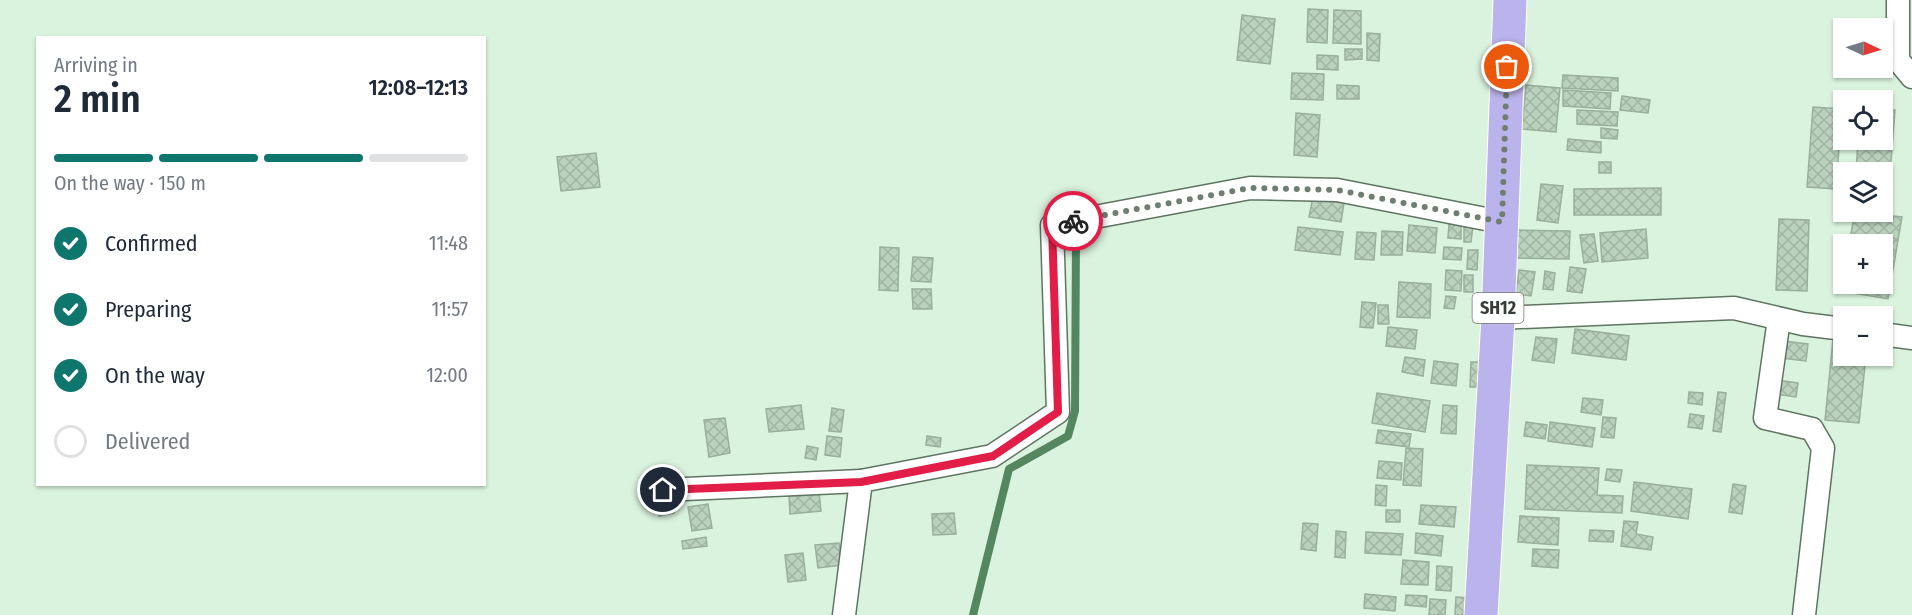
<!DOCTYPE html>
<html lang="en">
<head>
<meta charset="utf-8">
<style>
  :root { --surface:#fff; --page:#f2f2f3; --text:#1f2937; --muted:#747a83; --line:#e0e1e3; --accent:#0f766e }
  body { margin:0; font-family:"Fira Sans Condensed",sans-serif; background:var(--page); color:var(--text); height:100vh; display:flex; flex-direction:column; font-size:22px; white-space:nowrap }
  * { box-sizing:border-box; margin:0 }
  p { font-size:20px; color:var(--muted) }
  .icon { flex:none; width:33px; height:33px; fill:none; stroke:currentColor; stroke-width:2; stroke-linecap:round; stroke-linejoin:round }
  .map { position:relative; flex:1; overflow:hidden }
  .side { position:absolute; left:36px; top:36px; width:450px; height:450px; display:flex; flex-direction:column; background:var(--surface); border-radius:0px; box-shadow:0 2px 4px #0004 }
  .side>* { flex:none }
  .needle { width:39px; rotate:94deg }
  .controls { position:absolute; left:1833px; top:18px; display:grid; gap:12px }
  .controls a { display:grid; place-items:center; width:60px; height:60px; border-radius:0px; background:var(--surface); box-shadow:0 2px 4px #0004; font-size:30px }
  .pin { position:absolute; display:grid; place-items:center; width:51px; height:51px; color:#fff; margin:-26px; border:3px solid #fff; border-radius:50%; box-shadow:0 2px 6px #0007 }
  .courier { position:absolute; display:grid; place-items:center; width:60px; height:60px; margin:-30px; border:4px solid #e11d48; border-radius:50%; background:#fff; color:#222; box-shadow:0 2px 8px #0007 }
  .head em { font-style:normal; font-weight:600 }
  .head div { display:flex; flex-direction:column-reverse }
  .head { display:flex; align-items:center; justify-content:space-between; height:102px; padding:0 18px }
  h1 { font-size:39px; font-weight:600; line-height:45px }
  .bar { display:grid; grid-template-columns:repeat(4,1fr); gap:9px 6px; align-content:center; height:72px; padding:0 18px }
  .bar i { height:8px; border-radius:4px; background:var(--line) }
  .bar .current { background:var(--accent) }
  .bar p { grid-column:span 4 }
  ol { padding:0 18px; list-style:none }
  li { display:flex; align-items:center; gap:18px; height:66px }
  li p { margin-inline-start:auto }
  li .icon { padding:6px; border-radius:50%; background:var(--accent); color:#fff; stroke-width:4 }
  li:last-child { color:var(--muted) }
  li i { width:33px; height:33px; border:3px solid var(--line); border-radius:50% }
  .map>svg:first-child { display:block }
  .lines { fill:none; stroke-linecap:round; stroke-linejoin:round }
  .stream { stroke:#54875f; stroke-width:8 }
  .building { fill:url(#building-cross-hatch); stroke:#98b09c; stroke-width:1.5 }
  .street-casing { stroke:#5f7563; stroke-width:25 }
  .primary-casing { stroke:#fff; stroke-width:35 }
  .street { stroke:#fff; stroke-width:22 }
  .primary { stroke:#bbb3eb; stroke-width:33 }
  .done { stroke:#6f7e71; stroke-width:6; stroke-dasharray:0 10.8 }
  .route { stroke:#e11d48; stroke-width:8 }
  .labels { text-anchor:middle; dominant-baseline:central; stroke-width:6; stroke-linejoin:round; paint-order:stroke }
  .shield { fill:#fff; stroke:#727973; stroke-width:1.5 }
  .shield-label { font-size:18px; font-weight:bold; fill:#353f37 }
</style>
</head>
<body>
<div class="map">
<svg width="1912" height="615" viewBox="0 0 1912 615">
  <defs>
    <pattern id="building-cross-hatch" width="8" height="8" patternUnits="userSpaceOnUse" patternTransform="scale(1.5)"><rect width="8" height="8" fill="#bad2bd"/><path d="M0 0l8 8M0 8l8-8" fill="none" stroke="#a0b5a3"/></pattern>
  </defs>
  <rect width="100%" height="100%" fill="#daf3de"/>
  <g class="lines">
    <!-- stream -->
    <polyline class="stream" points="973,615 1009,469 1068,436 1075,411 1076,234"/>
  </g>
  <!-- building -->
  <g class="building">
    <polygon points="1308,9 1328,10 1327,43 1307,42"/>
    <polygon points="1334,10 1361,11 1361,44 1333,43"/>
    <polygon points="1242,15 1275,19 1270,64 1237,60"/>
    <polygon points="1367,33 1380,34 1379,61 1367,60"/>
    <polygon points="1345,49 1362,49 1362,59 1345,60"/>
    <polygon points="1317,55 1338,56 1338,70 1317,69"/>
    <polygon points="1292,73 1324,74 1323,100 1291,99"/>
    <polygon points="1563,75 1618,78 1618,91 1562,88"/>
    <polygon points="1337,85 1359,86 1359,99 1337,99"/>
    <polygon points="1526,85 1560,88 1556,132 1522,129"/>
    <polygon points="1563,90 1611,93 1610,109 1563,106"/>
    <polygon points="1622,96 1650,100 1648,113 1620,110"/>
    <polygon points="1813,107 1842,109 1836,189 1807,187"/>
    <polygon points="1577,110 1618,112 1617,126 1577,124"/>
    <polygon points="1882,110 1895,110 1888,199 1882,199 1882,172 1856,172 1858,140 1882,140"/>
    <polygon points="1296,113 1320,115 1317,157 1294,155"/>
    <polygon points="1601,128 1618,130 1617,139 1601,138"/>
    <polygon points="1568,139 1601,142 1601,153 1567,150"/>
    <polygon points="596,153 600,187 561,191 557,157"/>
    <rect x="1599" y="162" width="12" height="11"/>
    <polygon points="1541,184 1563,186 1558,223 1537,220"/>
    <polygon points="1661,188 1661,215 1574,215 1574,189"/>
    <polygon points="1313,197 1344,203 1341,222 1309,217"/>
    <polygon points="1855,212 1902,217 1888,299 1841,291 1844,278 1844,284 1882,284 1882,244 1849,244"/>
    <polygon points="1779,219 1809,220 1807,291 1776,290"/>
    <polygon points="1449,223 1461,223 1461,239 1448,238"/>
    <polygon points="1409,225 1437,228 1435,253 1407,251"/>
    <polygon points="1464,225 1473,226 1471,242 1464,242"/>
    <polygon points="1298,227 1343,232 1340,255 1295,250"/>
    <polygon points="1646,229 1648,258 1602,262 1600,233"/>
    <polygon points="1515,230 1570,231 1569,259 1514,258"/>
    <polygon points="1382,231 1403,232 1402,255 1381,255"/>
    <polygon points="1357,232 1376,233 1374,260 1355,259"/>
    <polygon points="1594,234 1598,261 1584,263 1580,235"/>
    <polygon points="880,247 899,248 898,291 879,290"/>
    <polygon points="1444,247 1462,248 1461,260 1443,259"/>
    <polygon points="1468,250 1478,250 1477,270 1467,269"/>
    <polygon points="913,257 933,258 931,282 911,281"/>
    <polygon points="1570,267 1586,269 1582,293 1567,291"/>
    <polygon points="1446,270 1462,271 1461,291 1445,290"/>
    <polygon points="1519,270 1535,272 1531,296 1516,294"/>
    <polygon points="1545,271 1555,273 1553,290 1543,289"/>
    <rect x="1464" y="275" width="9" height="17"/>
    <polygon points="1399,282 1431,284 1430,318 1397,317"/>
    <polygon points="912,289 931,289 932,309 913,309"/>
    <polygon points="1446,296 1456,297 1454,309 1444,308"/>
    <polygon points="1362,302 1376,303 1373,328 1360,327"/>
    <polygon points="1378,305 1388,305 1389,324 1378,324"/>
    <polygon points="1388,327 1417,330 1415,349 1386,346"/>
    <polygon points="1575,329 1629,336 1626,360 1572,353"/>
    <polygon points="1536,337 1557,339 1554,363 1532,360"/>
    <polygon points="1833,339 1844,340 1844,356 1866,356 1859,423 1825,420"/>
    <polygon points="1783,341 1808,344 1806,361 1781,358"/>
    <polygon points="1405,357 1425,360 1423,376 1402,372"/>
    <polygon points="1434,361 1458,364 1456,386 1431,383"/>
    <polygon points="1471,362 1483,362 1484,387 1470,387"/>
    <polygon points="1777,380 1798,383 1796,397 1775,394"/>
    <polygon points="1689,392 1703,393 1702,405 1688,403"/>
    <polygon points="1718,392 1726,393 1721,432 1713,431"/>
    <polygon points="1377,393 1430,401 1425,432 1372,423"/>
    <polygon points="1583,398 1603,400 1601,415 1581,412"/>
    <polygon points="801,405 804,429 769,432 766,409"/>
    <polygon points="1443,405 1457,406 1456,434 1441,433"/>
    <polygon points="832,408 844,410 841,432 829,431"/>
    <polygon points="1690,414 1704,416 1702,429 1688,427"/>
    <polygon points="1603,417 1616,418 1614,438 1601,437"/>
    <polygon points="725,418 730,453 709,457 704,420"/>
    <polygon points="1526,422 1547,425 1545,439 1524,436"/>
    <polygon points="1550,422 1595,428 1592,447 1548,441"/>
    <polygon points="1378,430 1411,434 1409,447 1376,443"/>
    <polygon points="827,436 842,438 840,457 825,455"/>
    <polygon points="927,436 941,438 940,447 926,445"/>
    <polygon points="807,446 818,448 816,460 805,458"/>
    <polygon points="1406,448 1423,449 1421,486 1403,485"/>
    <polygon points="1379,461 1402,463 1401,480 1377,478"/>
    <polygon points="1527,465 1599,468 1597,495 1623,496 1622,513 1525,509"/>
    <polygon points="1607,469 1622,470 1620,482 1605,480"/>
    <polygon points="1634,482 1692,489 1688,519 1631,511"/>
    <polygon points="1733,484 1746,486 1742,514 1729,512"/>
    <polygon points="1376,485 1387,486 1386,506 1375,505"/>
    <polygon points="819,492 821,511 790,514 789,496"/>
    <polygon points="671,497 674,513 659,516 656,499"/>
    <polygon points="708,504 712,528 692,531 688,507"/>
    <polygon points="1421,505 1456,507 1454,527 1419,524"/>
    <rect x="1386" y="510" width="14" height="12"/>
    <polygon points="954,513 956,534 933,535 932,514"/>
    <polygon points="1520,516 1559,518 1558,545 1518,542"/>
    <polygon points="1624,521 1638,522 1636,534 1653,537 1651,550 1621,546"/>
    <polygon points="1303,523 1318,524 1316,551 1301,549"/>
    <polygon points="1590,530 1614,531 1613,542 1589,541"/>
    <polygon points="1336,531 1346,532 1345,558 1335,557"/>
    <polygon points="1366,532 1403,534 1401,555 1365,553"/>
    <polygon points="1416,533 1443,536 1441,556 1415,553"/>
    <polygon points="706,537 707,546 683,549 682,541"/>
    <polygon points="839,543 842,565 818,568 815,545"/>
    <polygon points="1533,549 1559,550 1558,568 1532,566"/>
    <polygon points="803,553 806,580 788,582 785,555"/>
    <polygon points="1403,560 1429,562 1428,585 1401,584"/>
    <polygon points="1437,566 1452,567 1451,591 1436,590"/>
    <polygon points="1365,594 1396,597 1395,611 1364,608"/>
    <polygon points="1406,595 1427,596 1426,607 1405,605"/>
    <polygon points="1456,597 1470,598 1469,615 1455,615"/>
    <polygon points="1430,599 1446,600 1445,615 1429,615"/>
  </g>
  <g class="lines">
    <!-- street casing -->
    <g class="street-casing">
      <g id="street">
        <polyline points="1898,0 1898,60 1912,77"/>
        <polyline points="1498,318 1734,308 1803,324 1844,329"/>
        <polyline points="1779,319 1765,418 1812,429 1823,448 1804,615"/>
        <polyline points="1882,334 1912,338"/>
        <polyline points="663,490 861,481"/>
        <polyline points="844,615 861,481 992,456 1058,412 1052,225 1250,188 1337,190 1501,222"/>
      </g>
    </g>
    <!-- primary casing -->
    <g class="primary-casing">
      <polyline id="primary" points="1481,615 1498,318 1510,0"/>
    </g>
    <!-- street -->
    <use href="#street" class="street"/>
    <!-- primary -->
    <use href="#primary" class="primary"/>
  </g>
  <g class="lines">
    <!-- done -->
    <polyline class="done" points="1073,221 1250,188 1337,190 1502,222 1507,67"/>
    <!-- route -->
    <polyline class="route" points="663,490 861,482 993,456 1058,412 1052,225 1073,221"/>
  </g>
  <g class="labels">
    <!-- shield labels -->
    <rect class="shield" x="1472.5" y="293" width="51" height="30" rx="4.5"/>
    <g class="shield-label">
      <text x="1498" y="308">SH12</text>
    </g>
  </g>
</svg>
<div class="controls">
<a><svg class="needle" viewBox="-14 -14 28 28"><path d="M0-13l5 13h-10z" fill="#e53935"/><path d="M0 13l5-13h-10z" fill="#747a83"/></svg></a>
<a><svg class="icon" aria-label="locate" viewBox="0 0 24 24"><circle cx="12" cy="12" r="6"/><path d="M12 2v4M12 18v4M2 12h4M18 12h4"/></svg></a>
<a><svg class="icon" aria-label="layers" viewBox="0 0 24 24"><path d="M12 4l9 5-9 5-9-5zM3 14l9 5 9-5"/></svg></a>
<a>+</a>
<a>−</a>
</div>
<div class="pin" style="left:1507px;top:67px;background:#ea580c"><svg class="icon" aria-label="bag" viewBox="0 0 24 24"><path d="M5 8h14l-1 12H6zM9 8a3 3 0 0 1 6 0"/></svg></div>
<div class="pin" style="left:663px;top:490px;background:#1f2937"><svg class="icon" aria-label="home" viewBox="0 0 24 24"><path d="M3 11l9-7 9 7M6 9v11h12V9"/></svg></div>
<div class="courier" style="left:1073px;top:221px"><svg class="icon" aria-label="bike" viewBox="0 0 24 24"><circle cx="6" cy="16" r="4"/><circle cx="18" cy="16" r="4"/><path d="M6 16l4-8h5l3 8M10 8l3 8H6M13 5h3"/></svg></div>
<section class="side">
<div class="head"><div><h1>2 min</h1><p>Arriving in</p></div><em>12:08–12:13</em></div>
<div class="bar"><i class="current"></i><i class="current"></i><i class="current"></i><i></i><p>On the way · 150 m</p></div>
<ol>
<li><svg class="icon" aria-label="check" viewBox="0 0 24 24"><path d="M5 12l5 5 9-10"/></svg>Confirmed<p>11:48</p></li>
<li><svg class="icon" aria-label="check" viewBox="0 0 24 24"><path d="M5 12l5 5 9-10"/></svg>Preparing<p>11:57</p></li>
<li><svg class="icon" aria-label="check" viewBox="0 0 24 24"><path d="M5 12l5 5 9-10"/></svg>On the way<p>12:00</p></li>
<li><i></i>Delivered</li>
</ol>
</section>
</div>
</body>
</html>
